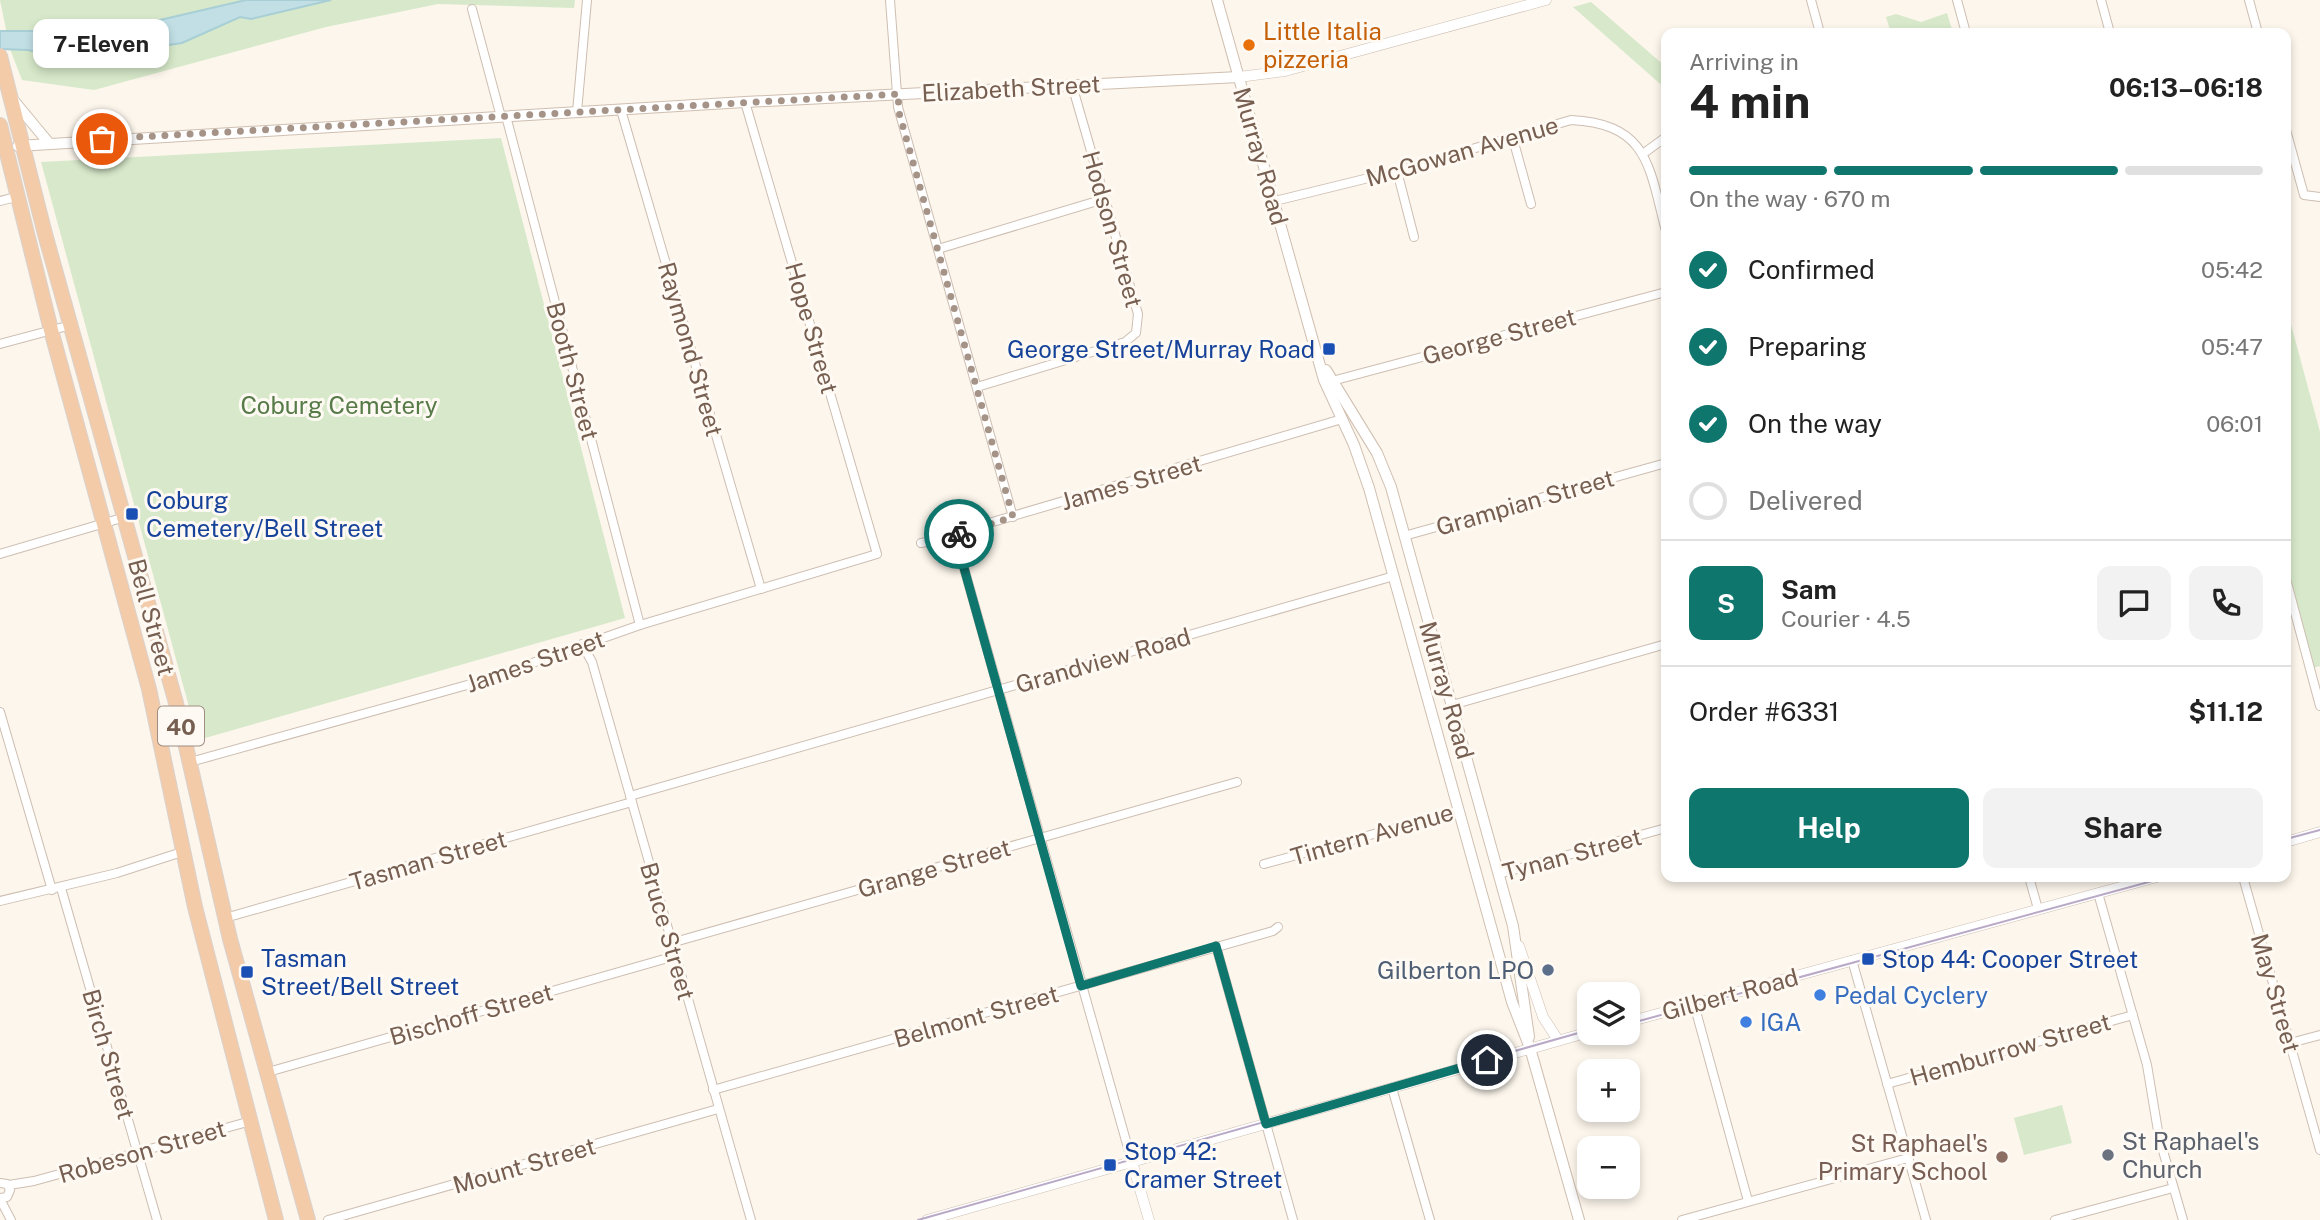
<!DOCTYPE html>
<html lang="en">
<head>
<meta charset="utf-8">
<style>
  :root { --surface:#fff; --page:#f2f2f2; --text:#222; --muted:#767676; --line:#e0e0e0; --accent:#0f766e }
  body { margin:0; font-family:"Public Sans",sans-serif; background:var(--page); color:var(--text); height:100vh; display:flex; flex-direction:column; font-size:26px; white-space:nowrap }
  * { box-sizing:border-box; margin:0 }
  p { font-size:23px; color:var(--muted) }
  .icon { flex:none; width:38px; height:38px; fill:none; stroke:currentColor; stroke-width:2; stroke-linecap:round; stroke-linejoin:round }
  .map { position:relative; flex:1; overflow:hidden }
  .panel { position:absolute; left:1661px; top:28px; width:630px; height:854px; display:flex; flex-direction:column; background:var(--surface); border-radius:14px; box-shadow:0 4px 10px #0003 }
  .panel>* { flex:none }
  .tools { position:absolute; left:1577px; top:982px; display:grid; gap:14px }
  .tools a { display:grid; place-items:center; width:63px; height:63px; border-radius:14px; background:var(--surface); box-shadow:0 4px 10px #0003; font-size:35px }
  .pin { position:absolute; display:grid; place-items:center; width:60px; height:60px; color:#fff; margin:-30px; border:4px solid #fff; border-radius:50%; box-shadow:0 2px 7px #0007 }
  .courier { position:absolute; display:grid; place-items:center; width:70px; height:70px; margin:-35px; border:5px solid #0f766e; border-radius:50%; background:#fff; color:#222; box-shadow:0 2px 9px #0007 }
  .bubble { position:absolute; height:49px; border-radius:14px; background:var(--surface); box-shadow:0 4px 10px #0003; font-size:23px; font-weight:700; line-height:49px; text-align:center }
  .summary em { font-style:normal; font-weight:700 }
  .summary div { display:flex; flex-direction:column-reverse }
  .summary { display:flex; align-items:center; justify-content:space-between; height:119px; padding:0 28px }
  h1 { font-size:46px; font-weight:700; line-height:52px }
  .bar { display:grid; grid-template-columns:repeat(4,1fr); gap:10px 7px; align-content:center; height:84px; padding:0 28px }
  .bar i { height:9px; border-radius:5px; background:var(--line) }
  .bar .active { background:var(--accent) }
  .bar p { grid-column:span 4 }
  .line { display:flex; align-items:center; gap:18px; padding:0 28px; border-top:2px solid var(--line) }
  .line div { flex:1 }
  .round { display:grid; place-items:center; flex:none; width:74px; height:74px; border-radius:14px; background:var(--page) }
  ol { padding:0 28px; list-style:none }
  li { display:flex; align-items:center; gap:21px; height:77px }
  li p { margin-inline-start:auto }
  li .icon { padding:7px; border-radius:50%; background:var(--accent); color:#fff; stroke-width:4 }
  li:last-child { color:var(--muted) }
  li i { width:38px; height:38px; border:4px solid var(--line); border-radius:50% }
  .button { display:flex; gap:14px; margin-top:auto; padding:14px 28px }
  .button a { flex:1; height:80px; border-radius:14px; background:var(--accent); color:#fff; font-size:28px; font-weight:700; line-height:80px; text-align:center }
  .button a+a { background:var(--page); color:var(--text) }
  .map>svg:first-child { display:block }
  .green { fill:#d7e9ca }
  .water { fill:#c1dfe5; stroke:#a8ced6; stroke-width:2 }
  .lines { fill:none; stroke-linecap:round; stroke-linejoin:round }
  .minor-casing { stroke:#cebeb2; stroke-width:10 }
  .tertiary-casing { stroke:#cebeb2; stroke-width:11 }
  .secondary-casing { stroke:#d0bfb0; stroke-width:12 }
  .trunk-casing { stroke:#d9d2ce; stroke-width:16 }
  .minor { stroke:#fff; stroke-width:8 }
  .tertiary { stroke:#fff; stroke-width:10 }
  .secondary { stroke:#fff; stroke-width:10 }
  .trunk { stroke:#f3cba9; stroke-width:14 }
  .tram { stroke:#b9a9c6; stroke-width:2 }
  .done { stroke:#a59387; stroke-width:7; stroke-dasharray:0 12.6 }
  .route { stroke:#0f766e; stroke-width:9 }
  .food-dot { fill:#e8710a; stroke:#fefaf3; stroke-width:2.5 }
  .transit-dot { fill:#1a4fb4; stroke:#fefaf3; stroke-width:2.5 }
  .service-dot { fill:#5c6f8a; stroke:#fefaf3; stroke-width:2.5 }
  .shop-dot { fill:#3f7fe0; stroke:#fefaf3; stroke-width:2.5 }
  .worship-dot { fill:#6b7280; stroke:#fefaf3; stroke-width:2.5 }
  .education-dot { fill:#8d6e63; stroke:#fefaf3; stroke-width:2.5 }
  .labels { text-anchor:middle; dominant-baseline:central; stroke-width:6; stroke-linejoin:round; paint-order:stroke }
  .shield { fill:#fefaf3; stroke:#9f8d81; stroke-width:2 }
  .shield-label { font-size:23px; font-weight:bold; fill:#765e50 }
  .food-label { font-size:24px; fill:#c56008; stroke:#fefaf3; text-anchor:start }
  .street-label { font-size:24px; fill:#765e50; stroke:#fefaf3 }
  .transit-label { font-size:24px; fill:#164399; stroke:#fefaf3; text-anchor:start }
  .park-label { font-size:24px; fill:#567b48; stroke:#fefaf3 }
  .service-label { font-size:24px; fill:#4e5e75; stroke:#fefaf3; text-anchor:end }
  .shop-label { font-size:24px; fill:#366cbe; stroke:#fefaf3; text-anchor:start }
  .worship-label { font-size:24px; fill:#5b616d; stroke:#fefaf3; text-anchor:start }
  .education-label { font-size:24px; fill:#785e54; stroke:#fefaf3; text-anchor:end }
</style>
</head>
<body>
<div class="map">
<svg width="2320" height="1220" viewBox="0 0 2320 1220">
  <rect width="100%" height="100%" fill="#fcf6ec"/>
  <!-- green -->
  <g class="green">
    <polygon points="0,0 575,0 574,8 438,4 326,27 94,90 22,80 10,49"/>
    <polygon points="1591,2 1666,67 1666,89 1573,7"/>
    <polygon points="1947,13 1953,33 1891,33 1886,17 1896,14 1921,22"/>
    <polygon points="501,138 625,618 198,740 41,162"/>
    <polygon points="2286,306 2320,432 2320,666 2313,668 2286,563"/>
    <polygon points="2062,1105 2072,1143 2024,1155 2014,1118"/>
  </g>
  <!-- water -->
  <polygon class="water" points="246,0 331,0 251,19 240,17 182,43 135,50 113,64 91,64 28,50 0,49 0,31 35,31 69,43 103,45 147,23"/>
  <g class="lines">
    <!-- minor casing -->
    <g class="minor-casing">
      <g id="minor">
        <polyline points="890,0 898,107 1013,517"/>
        <polyline points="1811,0 1820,33"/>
        <polyline points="1957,0 1966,33"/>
        <polyline points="2101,0 2110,33"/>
        <polyline points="2249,0 2258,33"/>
        <polyline points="472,9 501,117"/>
        <polyline points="621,110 761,589"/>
        <polyline points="577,112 587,0"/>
        <polyline points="506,116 640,625"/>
        <polyline points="2286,130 2304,195 2320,197"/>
        <polyline points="1513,139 1531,204"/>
        <polyline points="1644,153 1666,137"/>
        <polyline points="1397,171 1414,237"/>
        <polyline points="0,201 16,197"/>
        <path d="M1275,201l122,-30 174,-51c78,4 78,47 95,111"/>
        <polyline points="938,249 1104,199"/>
        <polyline points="0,344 71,325"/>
        <polyline points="1332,381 1666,292"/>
        <polyline points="977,387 1125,342 1136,333 1138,314 1072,85"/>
        <polyline points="958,536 957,543 1132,1162"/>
        <polyline points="1404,536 1666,463"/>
        <polyline points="921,543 958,536 962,531 1342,419"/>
        <polyline points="0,554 125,517"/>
        <polyline points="2286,579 2320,706"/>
        <polyline points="582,644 592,662 751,1220"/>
        <polyline points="1452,705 1666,644"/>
        <polyline points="0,712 52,890"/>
        <polyline points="190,762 478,682 640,625 877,554 745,102"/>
        <polyline points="630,796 1394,576"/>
        <polyline points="1264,864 1458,811"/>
        <polyline points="1499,874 1666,828"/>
        <polyline points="2029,877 2038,909"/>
        <polyline points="2243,877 2320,1150"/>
        <polyline points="61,888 157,1220"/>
        <polyline points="2098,893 2147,1065 2159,1137 2183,1220"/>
        <polyline points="0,901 117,873 182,852"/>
        <polyline points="225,918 632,802"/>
        <polyline points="671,943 1237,782"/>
        <polyline points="1216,946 1293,1220"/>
        <polyline points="1852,960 1926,1220"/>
        <polyline points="1694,1004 1748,1201"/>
        <polyline points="2290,1043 2320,1035"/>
        <polyline points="268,1072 675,956"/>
        <polyline points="1887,1084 2133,1015"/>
        <polyline points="1392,1088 1430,1220"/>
        <polyline points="713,1090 1273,931 1278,927"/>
        <polyline points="0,1183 7,1184 10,1190 7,1197 0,1198"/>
        <polyline points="9,1185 34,1181 251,1121"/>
        <polyline points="0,1199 11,1220"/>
        <polyline points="328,1220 718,1109"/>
        <polyline points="1682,1220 1908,1158"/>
        <polyline points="2055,1220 2173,1188"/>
      </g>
    </g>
    <!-- tertiary casing -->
    <g class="tertiary-casing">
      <g id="tertiary">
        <polyline points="1239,77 1285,71 1546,0"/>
        <polyline points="2286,842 2320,832"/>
        <polyline points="1519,946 1543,1017 1558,1040"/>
        <polyline points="1628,1022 2157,877"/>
        <polyline points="1132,1162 1149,1220"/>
        <polyline points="927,1220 1589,1032"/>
      </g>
    </g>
    <!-- secondary casing -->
    <g class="secondary-casing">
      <g id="secondary">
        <polyline points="1217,0 1324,380 1354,445 1369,488 1512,1002 1530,1048 1579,1220"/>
        <polyline points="14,101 48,142"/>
        <polyline points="18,146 745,102 1239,77"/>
        <polyline points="1326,370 1377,453 1391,487 1513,926 1529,1037"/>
      </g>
    </g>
    <!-- trunk casing -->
    <g class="trunk-casing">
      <g id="trunk">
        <polyline points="0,56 45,234 176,703 230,939 308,1220"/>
        <polyline points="0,125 51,330 149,689 195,907 276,1220"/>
      </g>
    </g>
    <!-- minor -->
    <use href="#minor" class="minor"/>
    <!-- tertiary -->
    <use href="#tertiary" class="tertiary"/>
    <!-- secondary -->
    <use href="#secondary" class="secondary"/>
    <!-- trunk -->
    <use href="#trunk" class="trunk"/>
    <!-- tram -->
    <g class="tram">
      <polyline points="2286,839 2320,830"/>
      <polyline points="1628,1024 2167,877"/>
      <polyline points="918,1220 1589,1030"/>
    </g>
  </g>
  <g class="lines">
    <!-- done -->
    <polyline class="done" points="102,139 899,94 898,109 1013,517 959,534"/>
    <!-- route -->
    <polyline class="route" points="959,534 957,543 1081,986 1216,946 1266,1124 1487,1060"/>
  </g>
  <!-- markers -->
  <circle class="food-dot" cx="1249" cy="45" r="7"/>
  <g class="transit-dot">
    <rect x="1322" y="342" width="14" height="14" rx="3.5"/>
    <rect x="125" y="507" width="14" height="14" rx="3.5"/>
    <rect x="1861" y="952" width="14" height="14" rx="3.5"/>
    <rect x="240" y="965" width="14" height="14" rx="3.5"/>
    <rect x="1103" y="1158" width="14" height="14" rx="3.5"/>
  </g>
  <circle class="service-dot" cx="1548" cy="970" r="7"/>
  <g class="shop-dot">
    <circle cx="1820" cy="995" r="7"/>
    <circle cx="1746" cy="1022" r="7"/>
  </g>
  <circle class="worship-dot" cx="2108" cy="1155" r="7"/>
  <circle class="education-dot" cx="2002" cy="1157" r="7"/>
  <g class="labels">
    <!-- shield labels -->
    <rect class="shield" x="158" y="706.5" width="46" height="39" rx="5"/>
    <g class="shield-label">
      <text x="181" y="726">40</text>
    </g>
    <!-- food labels -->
    <g class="food-label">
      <text x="1263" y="31">Little Italia<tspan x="1263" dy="28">pizzeria</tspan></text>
    </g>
    <!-- street labels -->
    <g class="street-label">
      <text transform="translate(1011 88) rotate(-3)">Elizabeth Street</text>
      <text transform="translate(1462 151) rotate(-16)">McGowan Avenue</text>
      <text transform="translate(1261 156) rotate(74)">Murray Road</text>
      <text transform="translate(1113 229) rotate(74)">Hodson Street</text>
      <text transform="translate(812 328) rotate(74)">Hope Street</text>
      <text transform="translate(1499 336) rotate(-15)">George Street</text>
      <text transform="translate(691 349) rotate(74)">Raymond Street</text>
      <text transform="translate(573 371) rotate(75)">Booth Street</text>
      <text transform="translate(1131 482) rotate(-16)">James Street</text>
      <text transform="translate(1525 502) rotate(-16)">Grampian Street</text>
      <text transform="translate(152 617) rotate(75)">Bell Street</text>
      <text transform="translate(1103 660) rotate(-16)">Grandview Road</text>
      <text transform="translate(535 661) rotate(-19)">James Street</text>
      <text transform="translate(1447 690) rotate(74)">Murray Road</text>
      <text transform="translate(1372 834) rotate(-16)">Tintern Avenue</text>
      <text transform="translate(1572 854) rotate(-15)">Tynan Street</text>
      <text transform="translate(428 860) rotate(-16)">Tasman Street</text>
      <text transform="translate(934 868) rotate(-16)">Grange Street</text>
      <text transform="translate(668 931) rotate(74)">Bruce Street</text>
      <text transform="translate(2276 993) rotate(74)">May Street</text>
      <text transform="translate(1730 994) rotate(-15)">Gilbert Road</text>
      <text transform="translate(471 1014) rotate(-16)">Bischoff Street</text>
      <text transform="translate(976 1016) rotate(-16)">Belmont Street</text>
      <text transform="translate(2010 1049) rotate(-16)">Hemburrow Street</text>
      <text transform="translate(109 1054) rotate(74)">Birch Street</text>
      <text transform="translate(142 1151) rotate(-16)">Robeson Street</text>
      <text transform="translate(524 1165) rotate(-16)">Mount Street</text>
    </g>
    <!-- transit labels -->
    <g class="transit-label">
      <text x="1315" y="349" text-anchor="end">George Street/Murray Road</text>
      <text x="146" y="500">Coburg<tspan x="146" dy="28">Cemetery/Bell Street</tspan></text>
      <text x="261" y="958">Tasman<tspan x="261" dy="28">Street/Bell Street</tspan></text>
      <text x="1882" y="959">Stop 44: Cooper Street</text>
      <text x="1124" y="1151">Stop 42:<tspan x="1124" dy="28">Cramer Street</tspan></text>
    </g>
    <!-- park labels -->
    <g class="park-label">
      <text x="339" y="405">Coburg Cemetery</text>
    </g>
    <!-- service labels -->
    <g class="service-label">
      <text x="1534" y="970">Gilberton LPO</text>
    </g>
    <!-- shop labels -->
    <g class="shop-label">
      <text x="1834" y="995">Pedal Cyclery</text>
      <text x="1760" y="1022">IGA</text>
    </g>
    <!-- worship labels -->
    <g class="worship-label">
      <text x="2122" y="1141">St Raphael's<tspan x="2122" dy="28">Church</tspan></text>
    </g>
    <!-- education labels -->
    <g class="education-label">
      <text x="1988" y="1143">St Raphael's<tspan x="1988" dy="28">Primary School</tspan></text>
    </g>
  </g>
</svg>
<div class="tools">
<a><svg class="icon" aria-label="layers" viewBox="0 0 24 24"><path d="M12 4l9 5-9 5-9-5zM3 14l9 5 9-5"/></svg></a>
<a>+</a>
<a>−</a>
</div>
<div class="pin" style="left:102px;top:139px;background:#ea580c"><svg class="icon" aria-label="bag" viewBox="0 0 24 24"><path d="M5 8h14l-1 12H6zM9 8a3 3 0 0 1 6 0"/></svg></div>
<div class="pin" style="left:1487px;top:1060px;background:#1f2937"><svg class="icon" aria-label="home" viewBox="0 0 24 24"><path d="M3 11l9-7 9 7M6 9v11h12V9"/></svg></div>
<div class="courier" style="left:959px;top:534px"><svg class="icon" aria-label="bike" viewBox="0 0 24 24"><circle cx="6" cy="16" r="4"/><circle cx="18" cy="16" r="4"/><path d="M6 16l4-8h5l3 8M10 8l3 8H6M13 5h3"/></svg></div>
<div class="bubble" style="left:33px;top:19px;width:136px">7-Eleven</div>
<section class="panel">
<div class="summary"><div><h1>4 min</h1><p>Arriving in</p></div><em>06:13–06:18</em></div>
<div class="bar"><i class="active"></i><i class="active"></i><i class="active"></i><i></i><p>On the way · 670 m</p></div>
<ol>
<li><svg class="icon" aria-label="check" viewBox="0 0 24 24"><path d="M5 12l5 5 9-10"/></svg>Confirmed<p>05:42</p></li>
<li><svg class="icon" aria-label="check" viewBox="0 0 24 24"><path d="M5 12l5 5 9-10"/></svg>Preparing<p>05:47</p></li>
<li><svg class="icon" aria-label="check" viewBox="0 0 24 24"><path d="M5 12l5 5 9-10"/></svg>On the way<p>06:01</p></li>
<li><i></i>Delivered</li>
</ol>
<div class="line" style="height:126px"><b class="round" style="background:var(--accent);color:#fff">S</b><div><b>Sam</b><p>Courier · 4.5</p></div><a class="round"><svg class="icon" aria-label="chat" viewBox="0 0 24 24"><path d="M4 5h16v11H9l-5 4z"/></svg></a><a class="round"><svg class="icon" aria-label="phone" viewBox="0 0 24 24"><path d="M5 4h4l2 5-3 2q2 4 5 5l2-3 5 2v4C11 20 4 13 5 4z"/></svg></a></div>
<div class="line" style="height:91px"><div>Order #6331</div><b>$11.12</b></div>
<div class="button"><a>Help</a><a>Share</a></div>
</section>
</div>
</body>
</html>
